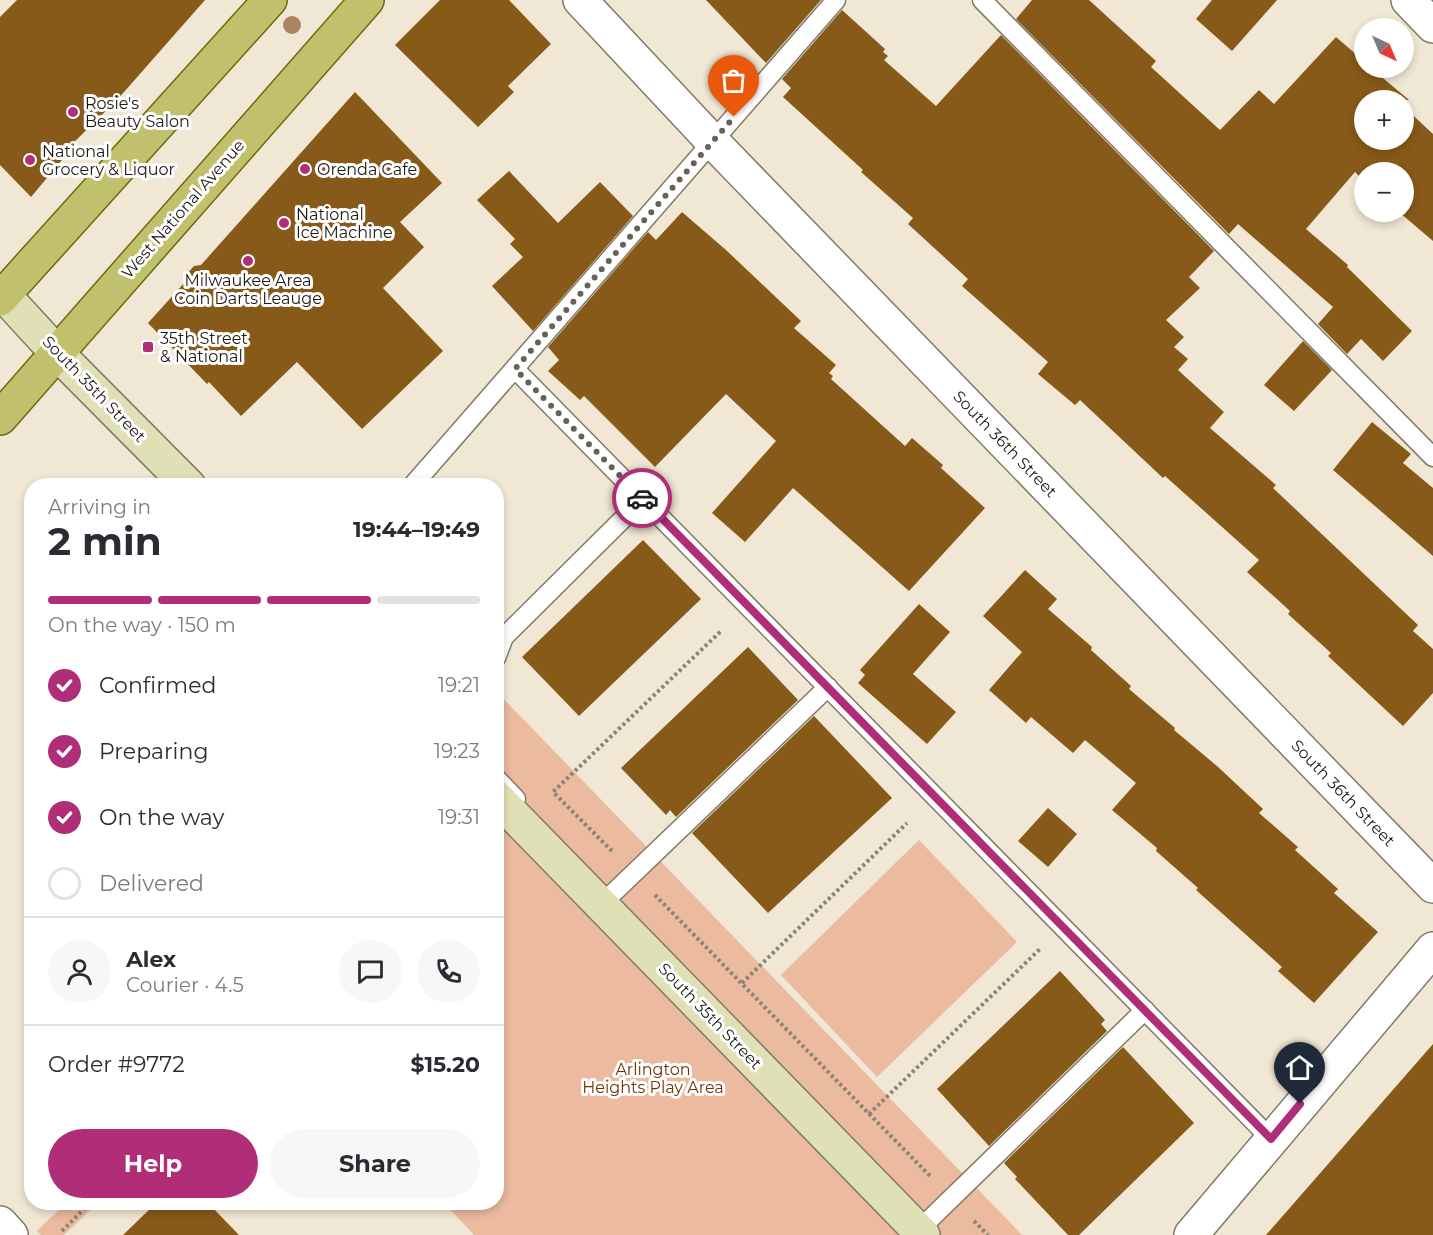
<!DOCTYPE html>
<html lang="en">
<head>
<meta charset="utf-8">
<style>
  :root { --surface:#fff; --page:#f7f7f7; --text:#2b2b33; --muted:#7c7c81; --line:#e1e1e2; --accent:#b02e77 }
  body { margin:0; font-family:Montserrat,sans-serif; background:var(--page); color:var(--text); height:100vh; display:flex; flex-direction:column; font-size:22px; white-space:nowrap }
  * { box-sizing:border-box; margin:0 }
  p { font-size:20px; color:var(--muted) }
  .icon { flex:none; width:33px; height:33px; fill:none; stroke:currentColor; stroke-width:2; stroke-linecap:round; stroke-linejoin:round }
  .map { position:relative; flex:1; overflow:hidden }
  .sheet { position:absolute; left:24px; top:478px; width:480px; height:732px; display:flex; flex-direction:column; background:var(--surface); border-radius:24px; box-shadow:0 3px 9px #0003 }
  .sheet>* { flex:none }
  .needle { width:39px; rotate:136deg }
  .fabs { position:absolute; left:1354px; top:18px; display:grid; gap:12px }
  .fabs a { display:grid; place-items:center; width:60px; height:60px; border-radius:50%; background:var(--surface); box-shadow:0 3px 9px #0003; font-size:30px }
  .pin { position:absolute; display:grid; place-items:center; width:51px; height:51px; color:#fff; margin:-62px -26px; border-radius:50% 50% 50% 0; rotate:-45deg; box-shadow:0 0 6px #0007 }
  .pin .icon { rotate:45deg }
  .courier { position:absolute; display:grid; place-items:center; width:60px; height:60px; margin:-30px; border:4px solid #b02e77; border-radius:50%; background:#fff; color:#222; box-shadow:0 2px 8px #0007 }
  .summary em { font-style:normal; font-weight:700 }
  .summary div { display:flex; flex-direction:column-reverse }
  .summary { display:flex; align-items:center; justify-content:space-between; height:102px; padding:0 24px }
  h1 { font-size:39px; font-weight:700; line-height:45px }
  .bar { display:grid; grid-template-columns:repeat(4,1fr); gap:9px 6px; align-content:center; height:72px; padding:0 24px }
  .bar i { height:8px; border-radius:4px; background:var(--line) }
  .bar .active { background:var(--accent) }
  .bar p { grid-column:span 4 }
  .line { display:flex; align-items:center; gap:15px; padding:0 24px; border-top:2px solid var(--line) }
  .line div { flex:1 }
  .round { display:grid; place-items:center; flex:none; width:63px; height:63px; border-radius:32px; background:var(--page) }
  ol { padding:0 24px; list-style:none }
  li { display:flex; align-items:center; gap:18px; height:66px }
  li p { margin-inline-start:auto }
  li .icon { padding:6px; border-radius:50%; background:var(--accent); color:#fff; stroke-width:4 }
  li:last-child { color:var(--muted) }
  li i { width:33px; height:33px; border:3px solid var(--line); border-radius:50% }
  .cta { display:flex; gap:12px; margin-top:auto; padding:12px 24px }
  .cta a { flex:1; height:69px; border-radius:36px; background:var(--accent); color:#fff; font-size:24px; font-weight:700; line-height:69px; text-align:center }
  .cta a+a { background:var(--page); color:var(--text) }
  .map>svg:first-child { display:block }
  .green { fill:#ebba9f }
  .building { fill:#885a19 }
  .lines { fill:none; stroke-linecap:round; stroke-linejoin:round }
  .service-casing { stroke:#817a67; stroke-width:21 }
  .minor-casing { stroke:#817a67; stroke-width:36 }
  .secondary-casing { stroke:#817a67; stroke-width:36 }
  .primary-casing { stroke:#6d6b0e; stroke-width:36 }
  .path { stroke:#898476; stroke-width:4; stroke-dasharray:3 3; stroke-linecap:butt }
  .service { stroke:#fff; stroke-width:18 }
  .minor { stroke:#fff; stroke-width:33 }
  .secondary { stroke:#e0e0b6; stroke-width:33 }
  .primary { stroke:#c1c16d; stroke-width:33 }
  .tree { fill:#ab8562 }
  .done { stroke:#676257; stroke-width:6; stroke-dasharray:0 10.8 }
  .route { stroke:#b02e77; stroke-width:8 }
  .poi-dot { fill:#b02e77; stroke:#fff; stroke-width:2 }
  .labels { text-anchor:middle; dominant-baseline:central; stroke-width:6; stroke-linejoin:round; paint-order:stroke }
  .poi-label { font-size:16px; fill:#1d1a13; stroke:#fff; text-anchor:start }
  .street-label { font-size:16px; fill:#1d1a13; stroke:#fff }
  .park-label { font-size:16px; fill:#723405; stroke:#fff }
</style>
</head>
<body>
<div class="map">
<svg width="1433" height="1235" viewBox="0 0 1433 1235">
  <rect width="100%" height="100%" fill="#f0e8d4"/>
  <!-- green -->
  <g class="green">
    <polygon points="497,692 1022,1235 474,1235 444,1203 496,1203"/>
    <polygon points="919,840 1017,942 877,1077 781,975"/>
    <polygon points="66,1203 98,1203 64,1235 41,1235 37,1231"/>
  </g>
  <!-- building -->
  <g class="building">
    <polygon points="17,0 205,0 117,100 64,152 67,154 31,197 0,165 0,17"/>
    <polygon points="440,0 509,0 551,44 508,86 514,92 478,127 395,45"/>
    <polygon points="706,0 821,0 766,63"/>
    <polygon points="1032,0 1089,0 1156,61 1151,67 1220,130 1259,90 1274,104 1336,37 1365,62 1365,68 1371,68 1409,100 1365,100 1365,140 1404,140 1404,107 1433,134 1433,241 1399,212 1404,212 1404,172 1365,172 1365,182 1355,172 1306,229 1348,265 1347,267 1412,331 1383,361 1361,339 1347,354 1318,324 1333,307 1238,224 1229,234 1016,19"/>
    <polygon points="1212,0 1277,0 1232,51 1196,19"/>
    <polygon points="842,10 885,49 883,52 888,56 884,60 936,106 1001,35 1214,251 1189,277 1200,288 1166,320 1184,337 1174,347 1188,359 1178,370 1224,412 1210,428 1276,485 1273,488 1418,625 1413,631 1433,649 1433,693 1403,726 1328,656 1331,653 1288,614 1290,611 1247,572 1259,560 1165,476 1163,478 1080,400 1075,405 1038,374 1048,362 962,286 968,279 908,224 913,218 861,172 863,170 783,97 791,88 782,79"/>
    <polygon points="355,92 442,183 400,222 424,247 383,288 443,351 362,429 297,362 241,416 209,382 207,384 148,323 185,282 185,276 194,266 201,265"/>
    <polygon points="509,171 558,223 600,182 633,216 533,331 492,286 523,257 510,244 515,239 477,200"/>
    <polygon points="682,212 726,250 801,321 794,328 836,365 829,373 833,376 831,379 905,446 912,438 943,465 941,468 985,508 909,591 793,488 745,542 712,513 776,441 726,394 655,467 584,396 580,400 548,371 559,360 548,347 648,232 656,240"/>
    <polygon points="1303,341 1332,370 1294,411 1264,385"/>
    <polygon points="1372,422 1411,454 1403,463 1433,488 1433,556 1333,470"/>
    <polygon points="643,540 701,599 579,716 522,657"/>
    <polygon points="1025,570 1057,599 1048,609 1092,647 1091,650 1131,686 1129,689 1175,728 1174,730 1217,766 1263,809 1259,813 1298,847 1295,850 1338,889 1334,893 1378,932 1314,1003 1278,971 1282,967 1196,890 1198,888 1156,851 1157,848 1112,810 1136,783 1085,740 1073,753 1031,717 1026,723 989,690 1022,652 983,616"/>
    <polygon points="919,604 950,632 913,674 956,712 927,744 858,683 865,675 860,670"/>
    <polygon points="748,647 798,700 676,817 670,810 666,815 621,768"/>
    <polygon points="814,716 892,798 768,913 692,833"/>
    <polygon points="1048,808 1077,834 1048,867 1018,841"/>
    <polygon points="1060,971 1105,1020 1101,1024 1107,1031 989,1146 937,1089"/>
    <polygon points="1433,1044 1433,1235 1266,1235"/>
    <polygon points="1123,1047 1194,1123 1079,1235 1068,1235 1015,1179 1017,1177 1004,1163"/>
    <polygon points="156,1203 208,1203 239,1235 123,1235"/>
  </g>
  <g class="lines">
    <!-- service casing -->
    <g class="service-casing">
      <g id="service">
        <polyline points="982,0 1433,457"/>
        <polyline points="515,369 1271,1139"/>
        <polyline points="412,486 836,0"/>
        <polyline points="496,658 504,637 643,499"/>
        <polyline points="496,778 516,799"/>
        <polyline points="610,896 828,687"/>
        <polyline points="927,1222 1145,1010"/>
      </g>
    </g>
    <!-- minor casing -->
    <g class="minor-casing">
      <g id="minor">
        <polyline points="580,0 713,142 1433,886"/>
        <polyline points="1408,0 1433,26"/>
        <polyline points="0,1223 11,1235"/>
        <polyline points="1191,1235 1433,949"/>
      </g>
    </g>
    <!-- secondary casing -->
    <g class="secondary-casing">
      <g id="secondary">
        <polyline points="0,291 57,353 189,486"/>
        <polyline points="496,797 923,1235"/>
      </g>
    </g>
    <!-- primary casing -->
    <g class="primary-casing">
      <g id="primary">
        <polyline points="0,299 270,0"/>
        <polyline points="0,418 367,0"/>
      </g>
    </g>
    <!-- path -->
    <g class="path">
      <polyline points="612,851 553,792 721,631"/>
      <polyline points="655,895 931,1177"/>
      <polyline points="742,983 907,823"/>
      <polyline points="869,1114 1041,948"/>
      <polyline points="974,1221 988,1235"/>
      <polyline points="62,1231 90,1203"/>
    </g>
    <!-- service -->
    <use href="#service" class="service"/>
    <!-- minor -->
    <use href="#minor" class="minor"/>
    <!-- secondary -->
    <use href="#secondary" class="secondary"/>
    <!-- primary -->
    <use href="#primary" class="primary"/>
  </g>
  <!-- trees -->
  <circle class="tree" cx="292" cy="25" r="9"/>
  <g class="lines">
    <!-- done -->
    <polyline class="done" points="642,498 515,369 734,117"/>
    <!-- route -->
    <polyline class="route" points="642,498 1271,1139 1300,1104"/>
  </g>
  <!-- markers -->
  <g class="poi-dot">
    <circle cx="73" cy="112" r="6"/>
    <circle cx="30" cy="160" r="6"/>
    <circle cx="305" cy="169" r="6"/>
    <circle cx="284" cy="223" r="6"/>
    <circle cx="248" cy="261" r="6"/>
    <rect x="142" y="341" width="12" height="12" rx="3"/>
  </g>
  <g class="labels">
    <!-- poi labels -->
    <g class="poi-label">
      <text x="85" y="103">Rosie's<tspan x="85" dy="18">Beauty Salon</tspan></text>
      <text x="42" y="151">National<tspan x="42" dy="18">Grocery &amp; Liquor</tspan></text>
      <text x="317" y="169">Orenda Cafe</text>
      <text x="296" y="214">National<tspan x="296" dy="18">Ice Machine</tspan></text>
      <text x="248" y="280" text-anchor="middle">Milwaukee Area<tspan x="248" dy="18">Coin Darts Leauge</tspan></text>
      <text x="160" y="338">35th Street<tspan x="160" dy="18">&amp; National</tspan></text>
    </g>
    <!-- street labels -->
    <g class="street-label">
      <text transform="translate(183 209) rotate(-49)">West National Avenue</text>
      <text transform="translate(94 389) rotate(46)">South 35th Street</text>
      <text transform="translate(1005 444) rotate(46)">South 36th Street</text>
      <text transform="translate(1343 793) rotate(46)">South 36th Street</text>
      <text transform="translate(710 1016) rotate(46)">South 35th Street</text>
    </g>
    <!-- park labels -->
    <g class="park-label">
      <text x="653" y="1069">Arlington<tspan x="653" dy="18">Heights Play Area</tspan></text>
    </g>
  </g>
</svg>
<div class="fabs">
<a><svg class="needle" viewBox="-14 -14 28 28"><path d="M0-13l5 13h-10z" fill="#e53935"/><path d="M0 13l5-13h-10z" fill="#7c7c81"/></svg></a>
<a>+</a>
<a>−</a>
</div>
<div class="pin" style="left:734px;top:117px;background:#ea580c"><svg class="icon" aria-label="bag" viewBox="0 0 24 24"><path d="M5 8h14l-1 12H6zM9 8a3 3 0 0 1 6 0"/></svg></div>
<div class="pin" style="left:1300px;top:1104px;background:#1f2937"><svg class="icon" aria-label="home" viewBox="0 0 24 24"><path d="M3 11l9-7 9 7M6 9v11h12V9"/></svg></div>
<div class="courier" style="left:642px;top:498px"><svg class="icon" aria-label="car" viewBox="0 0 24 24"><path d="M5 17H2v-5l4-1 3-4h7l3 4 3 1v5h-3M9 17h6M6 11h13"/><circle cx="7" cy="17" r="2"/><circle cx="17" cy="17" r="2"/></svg></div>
<section class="sheet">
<div class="summary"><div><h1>2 min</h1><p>Arriving in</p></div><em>19:44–19:49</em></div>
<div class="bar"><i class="active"></i><i class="active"></i><i class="active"></i><i></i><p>On the way · 150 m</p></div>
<ol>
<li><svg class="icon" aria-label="check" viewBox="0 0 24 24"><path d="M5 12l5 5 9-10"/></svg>Confirmed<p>19:21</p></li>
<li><svg class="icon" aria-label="check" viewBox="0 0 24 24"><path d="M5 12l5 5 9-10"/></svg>Preparing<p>19:23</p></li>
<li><svg class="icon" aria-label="check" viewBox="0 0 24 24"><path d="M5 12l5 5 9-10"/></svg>On the way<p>19:31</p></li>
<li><i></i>Delivered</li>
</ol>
<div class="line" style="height:108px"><a class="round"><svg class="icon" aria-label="person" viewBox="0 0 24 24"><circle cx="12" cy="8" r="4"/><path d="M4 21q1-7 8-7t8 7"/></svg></a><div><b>Alex</b><p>Courier · 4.5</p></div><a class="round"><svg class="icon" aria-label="chat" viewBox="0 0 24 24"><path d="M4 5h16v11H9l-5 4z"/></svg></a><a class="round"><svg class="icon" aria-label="phone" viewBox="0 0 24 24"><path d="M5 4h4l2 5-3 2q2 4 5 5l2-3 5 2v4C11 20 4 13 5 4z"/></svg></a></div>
<div class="line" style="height:78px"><div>Order #9772</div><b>$15.20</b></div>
<div class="cta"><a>Help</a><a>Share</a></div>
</section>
</div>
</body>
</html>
